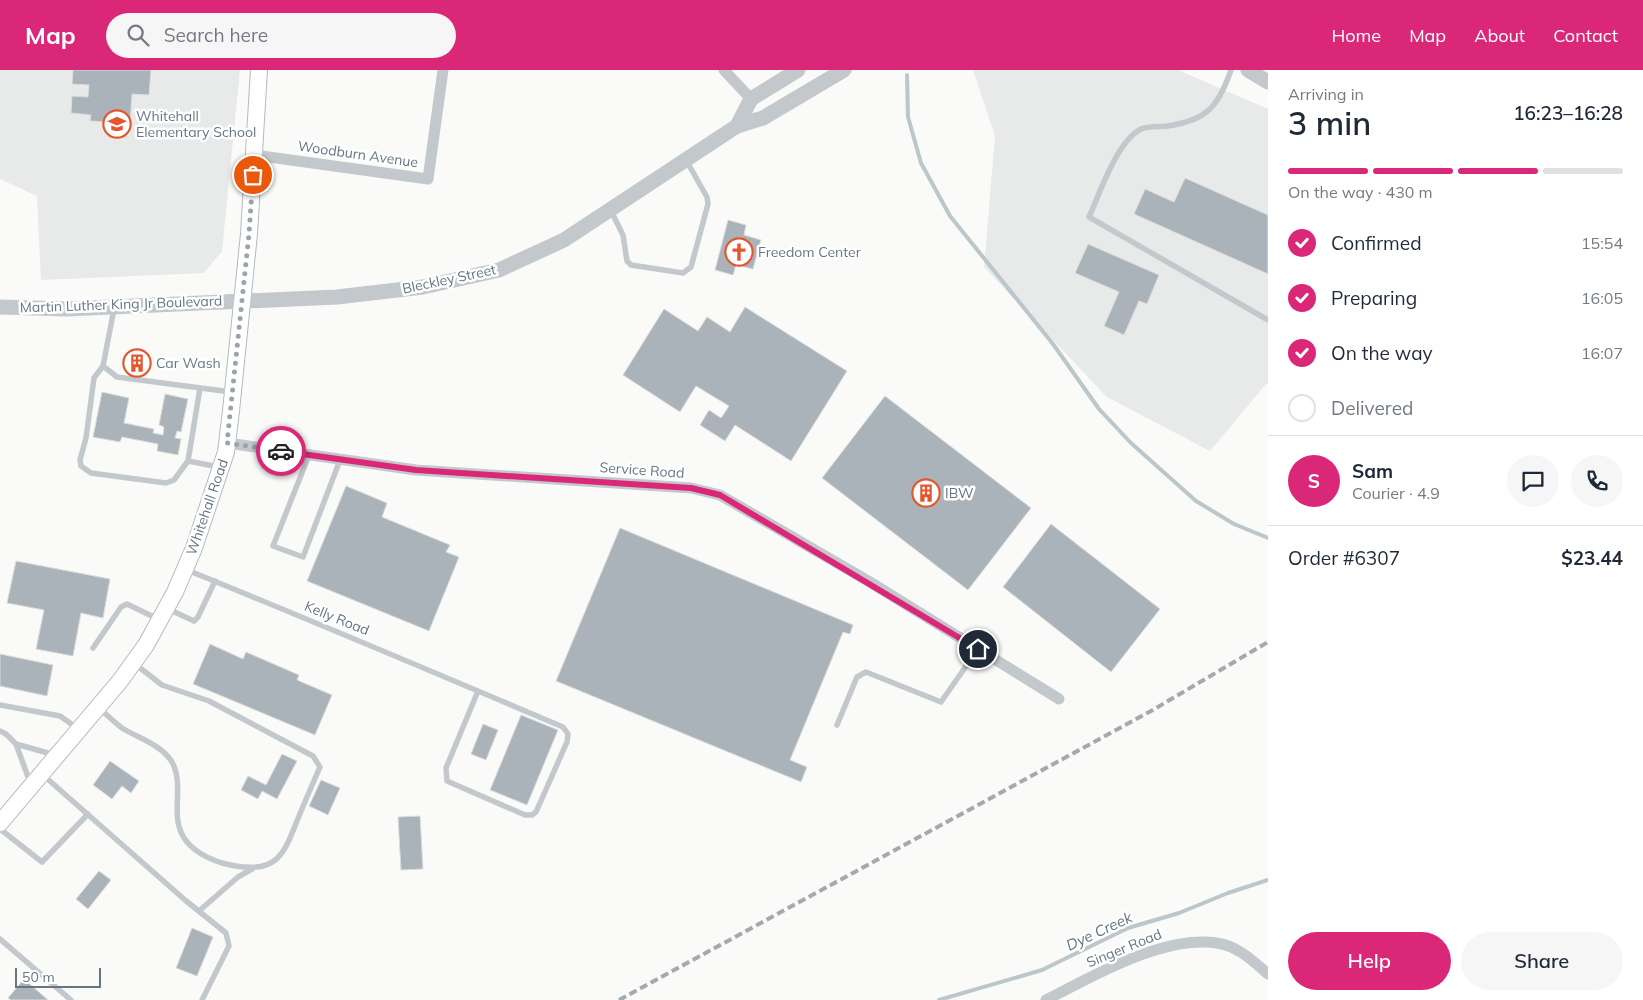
<!DOCTYPE html>
<html lang="en">
<head>
<meta charset="utf-8">
<style>
  :root { --surface:#fff; --page:#f6f6f7; --text:#1f2937; --muted:#747a83; --line:#e0e1e3; --accent:#db2777 }
  body { margin:0; font-family:Mulish,sans-serif; background:var(--page); color:var(--text); height:100vh; display:flex; flex-direction:column; font-size:19px; white-space:nowrap }
  * { box-sizing:border-box; margin:0 }
  p { font-size:16px; color:var(--muted) }
  .icon { flex:none; width:28px; height:28px; fill:none; stroke:currentColor; stroke-width:2; stroke-linecap:round; stroke-linejoin:round }
  .map { position:relative; flex:1; overflow:hidden }
  .drawer { display:flex; flex-direction:column; background:var(--surface); width:375px }
  .drawer>* { flex:none }
  .scale { position:absolute; left:15px; bottom:12px; width:86px; box-sizing:border-box; padding-left:5px; border:2px solid #657683; border-top:0; font-size:14px; line-height:18px; white-space:nowrap; color:#657683; -webkit-text-stroke:4px #fff; paint-order:stroke }
  .pin { position:absolute; display:grid; place-items:center; width:42px; height:42px; color:#fff; margin:-21px; border:2px solid #fff; border-radius:50%; box-shadow:0 1px 5px #0007 }
  .courier { position:absolute; display:grid; place-items:center; width:50px; height:50px; margin:-25px; border:4px solid #db2777; border-radius:50%; background:#fff; color:#222; box-shadow:0 1px 6px #0007 }
  .overview em { font-style:normal; font-weight:600 }
  .overview div { display:flex; flex-direction:column-reverse }
  .overview { display:flex; align-items:center; justify-content:space-between; height:85px; padding:0 20px }
  h1 { font-size:32px; font-weight:600; line-height:38px }
  .bar { display:grid; grid-template-columns:repeat(4,1fr); gap:8px 5px; align-content:center; height:60px; padding:0 20px }
  .bar i { height:6px; border-radius:4px; background:var(--line) }
  .bar .on { background:var(--accent) }
  .bar p { grid-column:span 4 }
  .line { display:flex; align-items:center; gap:12px; padding:0 20px; border-top:1px solid var(--line) }
  .line div { flex:1 }
  .round { display:grid; place-items:center; flex:none; width:52px; height:52px; border-radius:26px; background:var(--page) }
  ol { padding:0 20px; list-style:none }
  li { display:flex; align-items:center; gap:15px; height:55px }
  li p { margin-inline-start:auto }
  li .icon { padding:5px; border-radius:50%; background:var(--accent); color:#fff; stroke-width:4 }
  li:last-child { color:var(--muted) }
  li i { width:28px; height:28px; border:2px solid var(--line); border-radius:50% }
  .action { display:flex; gap:10px; margin-top:auto; padding:10px 20px }
  .action a { flex:1; height:58px; border-radius:30px; background:var(--accent); color:#fff; font-size:20px; font-weight:600; line-height:58px; text-align:center }
  .action a+a { background:var(--page); color:var(--text) }
  header { display:flex; align-items:center; gap:30px; box-sizing:border-box; height:70px; padding:0 25px; background:var(--accent); color:#fff }
  header strong { font-size:24px }
  nav { display:flex; gap:28px; margin-inline-start:auto; font-size:18px }
  .search { width:350px; height:45px; background:var(--page); display:flex; align-items:center; gap:12px; box-sizing:border-box; padding:0 18px; border-radius:28px; color:var(--muted); font-size:19px }
  main { display:flex; flex:1; min-height:0 }
  .map>svg:first-child { display:block }
  .built { fill:#e8e9e9 }
  .lines { fill:none; stroke-linecap:round; stroke-linejoin:round }
  .stream { stroke:#bbc7cb; stroke-width:4 }
  .building { fill:#aab3b9; stroke:#dcdcda }
  .secondary-casing { stroke:#b3babf; stroke-width:18 }
  .service { stroke:#c3c8cc; stroke-width:5.5 }
  .minor { stroke:#c3c8cc; stroke-width:11 }
  .tertiary { stroke:#c3c8cc; stroke-width:15 }
  .secondary { stroke:#fff; stroke-width:16 }
  .rail { stroke:#a2aab0; stroke-width:4; stroke-dasharray:8 4; stroke-linecap:butt }
  .done { stroke:#99a4ac; stroke-width:5; stroke-dasharray:0 9 }
  .route { stroke:#db2777; stroke-width:6 }
  .labels { text-anchor:middle; dominant-baseline:central; stroke-width:5; stroke-linejoin:round; paint-order:stroke }
  .poi-label { font-size:14px; fill:#657683; stroke:#fff; text-anchor:start }
  .street-label { font-size:14px; fill:#657683; stroke:#fff }
  .water-label { font-size:15px; font-style:italic; fill:#60757c; stroke:#fff }
</style>
</head>
<body>
<header>
<strong>Map</strong>
<div class="search"><svg class="icon" aria-label="search" viewBox="0 0 24 24"><circle cx="10" cy="10" r="6"/><path d="M15 15l6 6"/></svg>Search here</div>
<nav><a>Home</a><a>Map</a><a>About</a><a>Contact</a></nav>
</header>
<main>
<div class="map">
<svg width="1268" height="930" viewBox="0 0 1268 930">
  <rect width="100%" height="100%" fill="#fafaf8"/>
  <!-- built -->
  <g class="built">
    <polygon points="0,0 240,0 222,181 204,203 41,210 37,126 0,109"/>
    <polygon points="973,0 1178,0 1268,39 1268,314 1266,314 1210,381 1107,327 984,197 995,66"/>
  </g>
  <g class="lines">
    <!-- stream -->
    <g class="stream">
      <polyline points="907,5 908,47 921,93 950,146 1053,274 1099,339 1131,373 1196,431 1234,454 1268,468"/>
      <polyline points="939,930 1042,900 1128,858 1179,843 1228,823 1268,810"/>
    </g>
  </g>
  <!-- building -->
  <g class="building">
    <polygon points="73,0 151,0 149,25 132,24 130,54 123,54 124,48 110,47 109,52 90,51 91,45 71,43 72,26 88,27 89,15 72,14"/>
    <polygon points="1185,108 1268,145 1268,204 1134,144 1145,119 1174,132"/>
    <polygon points="728,150 746,155 744,165 761,170 753,199 736,195 733,205 715,200"/>
    <polygon points="1088,174 1159,205 1147,234 1139,231 1124,265 1104,256 1119,222 1075,203"/>
    <polygon points="745,237 847,301 791,391 735,355 725,371 700,355 709,340 721,348 729,336 696,316 680,342 623,305 664,239 698,261 707,247 730,262"/>
    <polygon points="128,285 148,288 146,301 126,297"/>
    <polygon points="102,322 129,328 124,353 154,359 153,363 163,365 164,357 159,355 165,324 188,329 181,362 177,361 175,368 181,369 178,385 157,381 158,374 122,367 120,372 93,367"/>
    <polygon points="885,326 1031,438 968,520 822,408"/>
    <polygon points="346,416 387,433 382,447 450,475 446,482 459,487 429,561 307,511"/>
    <polygon points="1051,454 1160,539 1111,602 1003,517"/>
    <polygon points="620,458 853,555 850,564 843,562 790,690 807,697 801,712 556,611"/>
    <polygon points="16,491 110,509 103,548 81,543 73,586 36,579 44,540 7,533"/>
    <polygon points="210,574 243,589 246,582 299,605 297,610 332,625 315,665 193,614"/>
    <polygon points="0,584 53,595 47,626 0,616"/>
    <polygon points="521,645 558,660 527,735 490,720"/>
    <polygon points="483,654 498,660 486,690 471,684"/>
    <polygon points="282,684 297,691 277,729 262,721 258,729 241,720 248,706 266,715"/>
    <polygon points="110,691 139,711 131,723 122,716 112,729 93,715"/>
    <polygon points="321,710 340,718 328,745 309,736"/>
    <polygon points="420,746 423,799 401,800 398,747"/>
    <polygon points="99,801 111,810 88,839 76,829"/>
    <polygon points="192,858 213,867 197,906 176,898"/>
    <polygon points="24,909 48,930 11,930 8,928"/>
  </g>
  <g class="lines">
    <!-- secondary casing -->
    <g class="secondary-casing">
      <polyline id="secondary" points="0,753 120,611 146,575 175,522 194,478 226,382 231,341 249,164 259,0"/>
    </g>
    <!-- service -->
    <g class="service">
      <path d="M1231,0c-13,37 -24,50 -63,56 -8,1 -20,0 -27,3 -24,12 -41,64 -52,88l179,103"/>
      <polyline points="611,141 623,165 627,191 631,195 683,203 691,197 708,134 707,127 686,90"/>
      <polyline points="114,239 103,296 117,307 231,322"/>
      <polyline points="103,296 94,308 86,368 80,390 81,396 91,403 166,413 174,410 188,391"/>
      <polyline points="200,318 188,391 219,397"/>
      <polyline points="309,385 273,476 303,487 340,390"/>
      <path d="M187,500c126,51 251,104 376,157l5,7 -1,8 -31,70 -4,3h-7l-78,-34 -1,-13 32,-77"/>
      <polyline points="168,539 194,551 198,547 215,511"/>
      <polyline points="93,578 121,537 127,534 158,549"/>
      <polyline points="0,635 60,646 77,658"/>
      <path d="M99,638c8,7 15,14 23,20 16,10 40,17 50,34 14,26 -5,56 15,80 10,12 28,20 43,23 48,10 54,-11 69,-49 7,-17 14,-33 21,-49l-7,-11 -104,-55 -47,-16 -27,-21"/>
      <polyline points="837,655 857,607 866,602 941,632 978,579"/>
      <polyline points="0,661 6,664 16,674"/>
      <polyline points="43,705 185,830 226,863 229,876 202,930"/>
      <polyline points="31,715 16,674 55,685"/>
      <polyline points="0,759 42,792 88,744"/>
      <polyline points="199,841 238,807 252,799"/>
      <polyline points="0,869 71,930"/>
    </g>
    <!-- minor -->
    <g class="minor">
      <polyline points="724,0 751,29"/>
      <polyline points="254,85 428,109 443,0"/>
      <polyline points="227,373 416,400 691,418 720,425 870,512 1059,629"/>
      <path d="M1046,930c47,-24 117,-65 171,-57 21,3 36,18 51,31"/>
    </g>
    <!-- tertiary -->
    <g class="tertiary">
      <polyline points="1248,0 1268,12"/>
      <polyline points="737,56 751,29 798,0"/>
      <polyline points="0,237 66,239 337,227 423,217 499,200 564,170 737,56 763,48 844,0"/>
    </g>
    <!-- secondary -->
    <use href="#secondary" class="secondary"/>
    <!-- rail -->
    <polyline class="rail" points="619,930 1151,641 1268,572"/>
  </g>
  <g class="lines">
    <!-- done -->
    <polyline class="done" points="253,105 249,164 227,373 281,381"/>
    <!-- route -->
    <polyline class="route" points="281,381 416,400 691,418 720,425 978,579"/>
  </g>
  <!-- icons -->
  <defs>
    <g id="school-ring" transform="scale(1.4375)"><circle r="9.5" fill="#fff" stroke="#e4572e" stroke-width="1.5"/><path d="M0-5L7-2L0 1L-7-2ZM-4 1L0 2.5L4 1V4Q0 6-4 4Z" fill="#e4572e"/></g>
    <g id="church-ring" transform="scale(1.4375)"><circle r="9.5" fill="#fff" stroke="#e4572e" stroke-width="1.5"/><path d="M-1.2-6h2.4v3.5h3.3v2.4h-3.3V6h-2.4V-.1h-3.3v-2.4h3.3Z" fill="#e4572e"/></g>
    <g id="building-ring" transform="scale(1.4375)"><circle r="9.5" fill="#fff" stroke="#e4572e" stroke-width="1.5"/><path d="M-4-6H4V6H1V3H-1V6H-4ZM-2.5-4.3h1.7v1.8h-1.7ZM.8-4.3h1.7v1.8H.8ZM-2.5-1h1.7V.8h-1.7ZM.8-1h1.7V.8H.8Z" fill="#e4572e"/></g>
  </defs>
  <g fill-rule="evenodd">
    <use href="#school-ring" x="117" y="54"/>
    <use href="#church-ring" x="739" y="182"/>
    <use href="#building-ring" x="137" y="293"/>
    <use href="#building-ring" x="926" y="423"/>
  </g>
  <g class="labels">
    <!-- poi labels -->
    <g class="poi-label">
      <text x="136" y="46">Whitehall<tspan x="136" dy="16">Elementary School</tspan></text>
      <text x="758" y="182">Freedom Center</text>
      <text x="156" y="293">Car Wash</text>
      <text x="945" y="423">IBW</text>
    </g>
    <!-- street labels -->
    <g class="street-label">
      <text transform="translate(358 84) rotate(8)">Woodburn Avenue</text>
      <text transform="translate(449 209) rotate(-12)">Bleckley Street</text>
      <text transform="translate(121 234) rotate(-2)">Martin Luther King Jr Boulevard</text>
      <text transform="translate(642 400) rotate(4)">Service Road</text>
      <text transform="translate(207 437) rotate(-71)">Whitehall Road</text>
      <text transform="translate(337 548) rotate(22)">Kelly Road</text>
      <text transform="translate(1124 878) rotate(-22)">Singer Road</text>
    </g>
    <!-- water labels -->
    <g class="water-label">
      <text transform="translate(1099 861) rotate(-25)">Dye Creek</text>
    </g>
  </g>
</svg>
<div class="scale">50 m</div>
<div class="pin" style="left:253px;top:105px;background:#ea580c"><svg class="icon" aria-label="bag" viewBox="0 0 24 24"><path d="M5 8h14l-1 12H6zM9 8a3 3 0 0 1 6 0"/></svg></div>
<div class="pin" style="left:978px;top:579px;background:#1f2937"><svg class="icon" aria-label="home" viewBox="0 0 24 24"><path d="M3 11l9-7 9 7M6 9v11h12V9"/></svg></div>
<div class="courier" style="left:281px;top:381px"><svg class="icon" aria-label="car" viewBox="0 0 24 24"><path d="M5 17H2v-5l4-1 3-4h7l3 4 3 1v5h-3M9 17h6M6 11h13"/><circle cx="7" cy="17" r="2"/><circle cx="17" cy="17" r="2"/></svg></div>
</div>
<section class="drawer">
<div class="overview"><div><h1>3 min</h1><p>Arriving in</p></div><em>16:23–16:28</em></div>
<div class="bar"><i class="on"></i><i class="on"></i><i class="on"></i><i></i><p>On the way · 430 m</p></div>
<ol>
<li><svg class="icon" aria-label="check" viewBox="0 0 24 24"><path d="M5 12l5 5 9-10"/></svg>Confirmed<p>15:54</p></li>
<li><svg class="icon" aria-label="check" viewBox="0 0 24 24"><path d="M5 12l5 5 9-10"/></svg>Preparing<p>16:05</p></li>
<li><svg class="icon" aria-label="check" viewBox="0 0 24 24"><path d="M5 12l5 5 9-10"/></svg>On the way<p>16:07</p></li>
<li><i></i>Delivered</li>
</ol>
<div class="line" style="height:90px"><b class="round" style="background:var(--accent);color:#fff">S</b><div><b>Sam</b><p>Courier · 4.9</p></div><a class="round"><svg class="icon" aria-label="chat" viewBox="0 0 24 24"><path d="M4 5h16v11H9l-5 4z"/></svg></a><a class="round"><svg class="icon" aria-label="phone" viewBox="0 0 24 24"><path d="M5 4h4l2 5-3 2q2 4 5 5l2-3 5 2v4C11 20 4 13 5 4z"/></svg></a></div>
<div class="line" style="height:65px"><div>Order #6307</div><b>$23.44</b></div>
<div class="action"><a>Help</a><a>Share</a></div>
</section>
</main>
</body>
</html>
